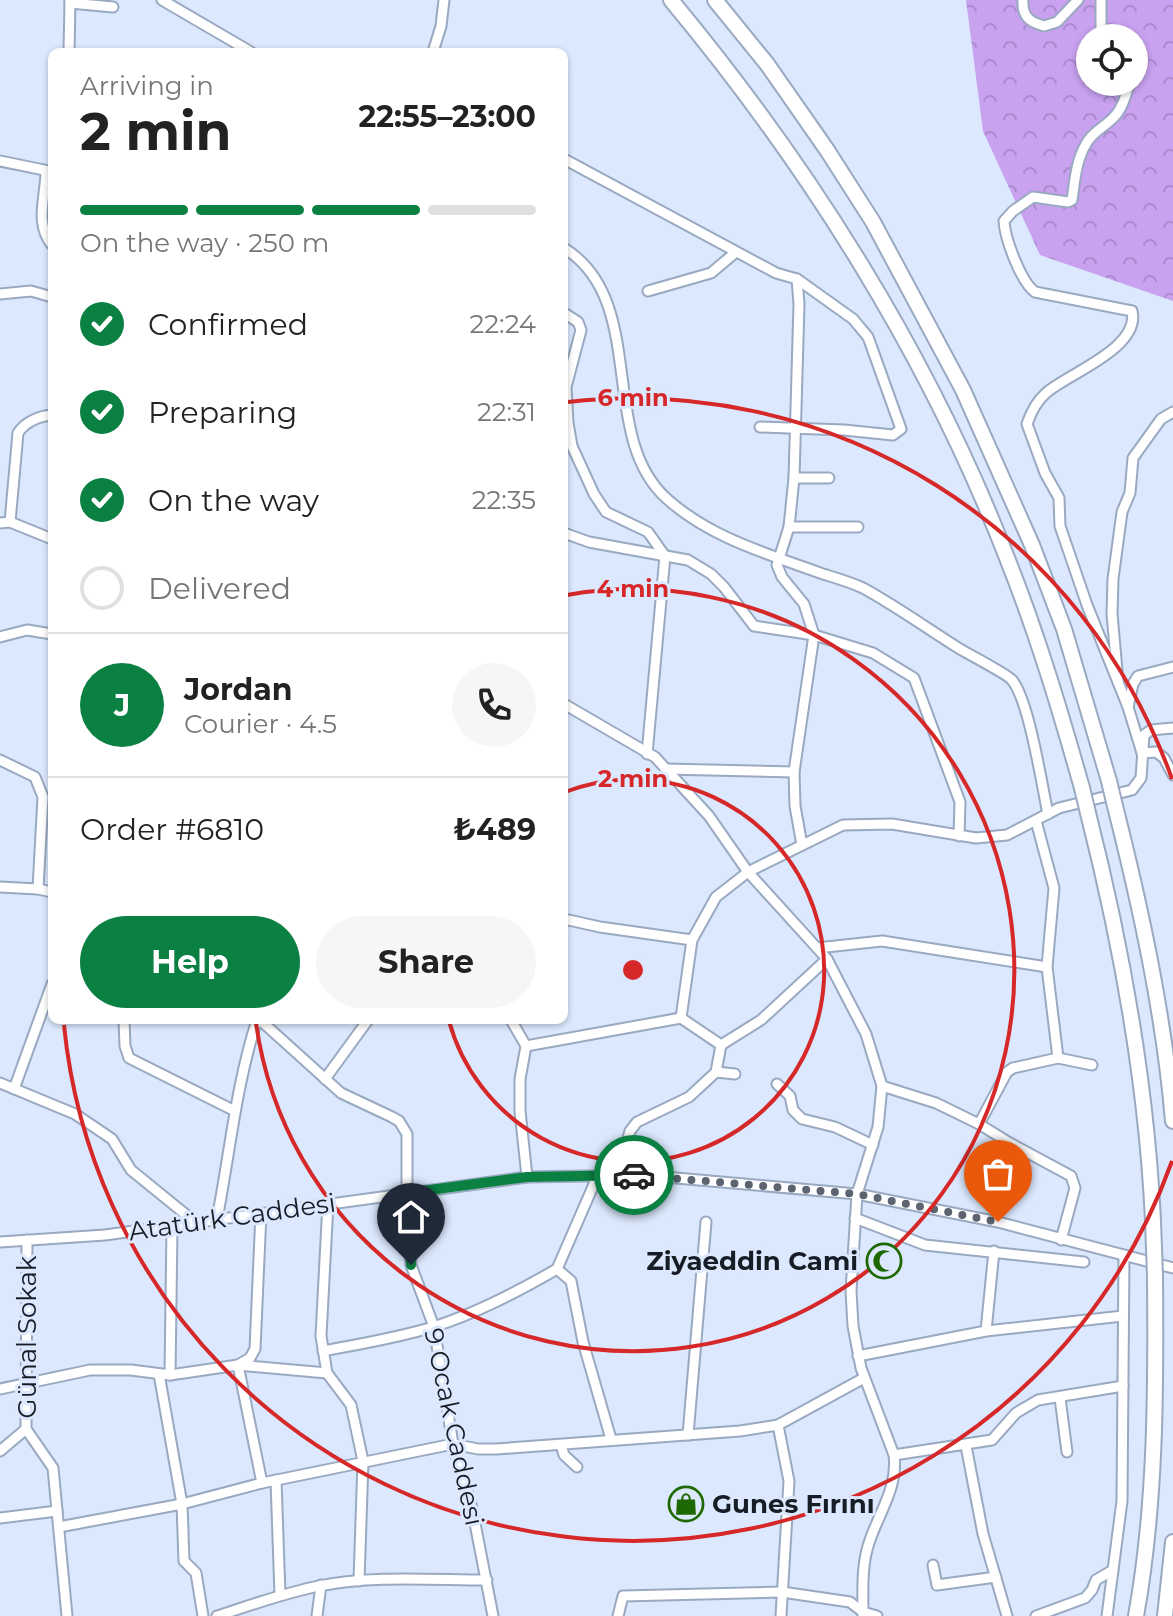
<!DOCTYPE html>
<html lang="en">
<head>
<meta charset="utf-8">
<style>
  :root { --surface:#fff; --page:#f6f6f6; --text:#222; --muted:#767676; --line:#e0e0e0; --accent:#0b8043 }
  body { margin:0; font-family:Montserrat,sans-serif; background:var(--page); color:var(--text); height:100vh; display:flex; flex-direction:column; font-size:30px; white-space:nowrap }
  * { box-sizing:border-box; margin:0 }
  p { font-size:26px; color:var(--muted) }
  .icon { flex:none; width:44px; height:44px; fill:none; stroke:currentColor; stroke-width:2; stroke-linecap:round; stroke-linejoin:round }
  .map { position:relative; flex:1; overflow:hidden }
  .drawer { position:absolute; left:48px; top:48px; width:520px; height:976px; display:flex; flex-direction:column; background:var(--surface); border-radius:12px; box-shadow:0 2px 6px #0004 }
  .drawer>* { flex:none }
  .buttons { position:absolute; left:1076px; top:24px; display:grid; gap:16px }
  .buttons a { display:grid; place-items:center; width:72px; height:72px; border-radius:50%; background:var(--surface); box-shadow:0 2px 6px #0004; font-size:40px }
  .pin { position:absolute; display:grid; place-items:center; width:68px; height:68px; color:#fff; margin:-82px -34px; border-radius:50% 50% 50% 0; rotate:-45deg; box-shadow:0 0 8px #0007 }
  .pin .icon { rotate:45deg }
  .courier { position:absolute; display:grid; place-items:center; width:80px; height:80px; margin:-40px; border:6px solid #0b8043; border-radius:50%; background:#fff; color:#222; box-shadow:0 2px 10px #0007 }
  .overview em { font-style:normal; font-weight:700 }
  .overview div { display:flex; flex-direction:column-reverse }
  .overview { display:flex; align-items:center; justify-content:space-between; height:136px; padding:0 32px }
  h1 { font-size:52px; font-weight:700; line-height:60px }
  .bar { display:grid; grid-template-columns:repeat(4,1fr); gap:12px 8px; align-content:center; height:96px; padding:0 32px }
  .bar i { height:10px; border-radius:6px; background:var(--line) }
  .bar .current { background:var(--accent) }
  .bar p { grid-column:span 4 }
  .line { display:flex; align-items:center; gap:20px; padding:0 32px; border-top:2px solid var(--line) }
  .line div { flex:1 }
  .round { display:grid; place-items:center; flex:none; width:84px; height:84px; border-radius:42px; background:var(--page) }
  ol { padding:0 32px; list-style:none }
  li { display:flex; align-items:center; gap:24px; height:88px }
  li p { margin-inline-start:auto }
  li .icon { padding:8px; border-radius:50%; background:var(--accent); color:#fff; stroke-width:4 }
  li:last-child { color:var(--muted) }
  li i { width:44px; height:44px; border:4px solid var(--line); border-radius:50% }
  .primary-button { display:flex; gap:16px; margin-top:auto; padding:16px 32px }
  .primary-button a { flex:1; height:92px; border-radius:48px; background:var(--accent); color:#fff; font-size:32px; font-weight:700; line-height:92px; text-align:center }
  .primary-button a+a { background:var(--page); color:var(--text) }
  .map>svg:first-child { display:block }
  .forest { fill:url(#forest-crowns); fill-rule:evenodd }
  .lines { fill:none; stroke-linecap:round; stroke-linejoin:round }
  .minor-casing { stroke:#99a9c1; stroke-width:13 }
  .highway-casing { stroke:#99a9c1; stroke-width:18 }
  .minor { stroke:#fff; stroke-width:9 }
  .highway { stroke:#fff; stroke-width:14 }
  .highway-bridge-casing { stroke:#99a9c1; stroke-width:18; stroke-linecap:butt }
  .highway-bridge { stroke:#fff; stroke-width:14 }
  .done { stroke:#5c6471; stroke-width:8; stroke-dasharray:0 14.4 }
  .route { stroke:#0b8043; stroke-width:10 }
  .ring { fill:none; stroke:#d62828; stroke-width:4 }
  .labels { text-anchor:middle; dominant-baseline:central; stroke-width:6; stroke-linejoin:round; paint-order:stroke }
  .street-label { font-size:26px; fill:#171d26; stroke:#dbe8fd }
  .poi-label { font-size:26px; font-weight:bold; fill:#171d26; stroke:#dbe8fd; text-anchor:end }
  .centre { fill:#d62828; stroke:#dbe8fd; stroke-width:4 }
  .ring-label { font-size:24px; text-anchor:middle; font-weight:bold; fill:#d62828; stroke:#dbe8fd; stroke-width:6; stroke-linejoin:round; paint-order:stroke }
</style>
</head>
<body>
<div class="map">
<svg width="1173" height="1616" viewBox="0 0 1173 1616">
  <defs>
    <pattern id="forest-crowns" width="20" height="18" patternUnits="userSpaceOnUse" patternTransform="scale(2)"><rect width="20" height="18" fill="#c8a1ef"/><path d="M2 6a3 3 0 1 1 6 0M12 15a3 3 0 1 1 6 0" fill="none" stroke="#ab8acd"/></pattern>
  </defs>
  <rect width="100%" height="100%" fill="#dbe8fd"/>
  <!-- forest -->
  <path class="forest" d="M966,0h207v301l-133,-46 -57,-124zM1090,38h44v44h-44z"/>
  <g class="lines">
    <!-- minor casing -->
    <g class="minor-casing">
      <g id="minor">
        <polyline points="162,0 251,52"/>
        <path d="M1023,0c-1,16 6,22 21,26l13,-4 21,-22"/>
        <polyline points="1101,0 1101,29 1106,38"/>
        <polyline points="70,3 113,7"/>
        <polyline points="1134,45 1139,49 1139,57 1134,71"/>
        <polyline points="69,52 70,0"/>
        <polyline points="433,52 441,26 444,0"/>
        <path d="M1130,82c-4,12 -7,26 -16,35 -9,10 -21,14 -28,27 -10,17 -11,36 -14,56l-4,2 -35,-5 -20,14 -9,10c1,18 17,61 31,71l97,19c9,37 -65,63 -86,82 -9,8 -15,19 -19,31l18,49 14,25 1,28 27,79 41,102 14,46"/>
        <polyline points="564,159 776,273 797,279 853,319 868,337 901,429 893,435 844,430 760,427"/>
        <polyline points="0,161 49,171"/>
        <path d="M46,171c0,25 -12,52 6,74"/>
        <path d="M564,248c85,53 33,187 102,250 44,40 102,56 157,76 13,4 27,8 40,14 33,18 65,41 97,61 10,6 47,25 52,31 17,20 30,106 36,134"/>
        <polyline points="797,279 799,304 794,478 789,527 777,565 782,577 804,604 814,635 794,772 795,806 802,845"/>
        <polyline points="648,291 711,273 736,252"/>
        <polyline points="0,294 31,291 52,297"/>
        <polyline points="564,313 578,322 581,330 566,387 568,423 572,446 594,494 606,512 648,532 665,556 647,754"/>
        <polyline points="794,478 829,478"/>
        <path d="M10,522l8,-89c7,-11 21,-17 34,-18"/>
        <polyline points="0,523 10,522 52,539"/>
        <polyline points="789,527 858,527"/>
        <polyline points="564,533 589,542 688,560 711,574 724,587 754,626 814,635 873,653 914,678 960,802 959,836"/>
        <polyline points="0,637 27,630 52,634"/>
        <polyline points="1118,682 1112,614 1113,579 1122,512 1130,493 1133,458 1161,419 1173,412"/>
        <path d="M564,704l91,53 54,59 39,56 79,87 39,75 16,52 -4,41 -21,67 -6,97 2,35 8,42 33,87c4,32 -14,56 -24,85 -9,24 -7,51 -7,76"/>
        <polyline points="1128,707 1133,684 1138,676 1173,667"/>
        <polyline points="1142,753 1156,752 1164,758 1173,775"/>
        <polyline points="0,760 35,777 43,797 38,889"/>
        <polyline points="665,769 794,772"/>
        <polyline points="1036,821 1054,888 1047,967"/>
        <polyline points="0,887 38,889 52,892"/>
        <polyline points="564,919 600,927 692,940"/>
        <polyline points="817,948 882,941 1047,967 1058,1058"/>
        <polyline points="681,1018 692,940 716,897 748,872 843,825 892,824 976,838 1007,835 1059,808 1132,790 1141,778 1144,735 1151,730 1173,728"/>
        <polyline points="681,1018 721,1045"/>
        <polyline points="124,1020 125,1046 129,1058 233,1110"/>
        <polyline points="260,1020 341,1093 392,1117 399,1121 407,1134 407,1193 411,1265 434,1327 453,1444 472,1508 493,1616"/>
        <polyline points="511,1020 526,1046 520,1079 520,1111 527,1177"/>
        <polyline points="526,1046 681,1018"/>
        <polyline points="716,1072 735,1074"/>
        <polyline points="325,1079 368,1020"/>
        <polyline points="0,1083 75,1114 112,1139 131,1170 195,1222"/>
        <polyline points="777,1084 790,1096 793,1110 802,1119 835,1127 873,1145"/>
        <polyline points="882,1086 936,1103 979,1124 1008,1142 1071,1176 1075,1188 1061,1240"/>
        <polyline points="14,1089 52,984"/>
        <polyline points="979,1124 1007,1072 1013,1068 1058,1058 1092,1065"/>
        <polyline points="618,1175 630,1131 637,1122 689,1097 716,1072 721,1045 761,1020 827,959"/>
        <polyline points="328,1203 321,1336 327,1373 351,1405 363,1461 359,1581"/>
        <polyline points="261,1213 255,1349 250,1358 238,1365 262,1483"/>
        <polyline points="855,1218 925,1245 1084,1262"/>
        <path d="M217,1219c13,-67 19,-134 40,-199"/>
        <polyline points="27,1240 26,1429 53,1468 67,1616"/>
        <polyline points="0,1242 105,1235 527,1177 642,1175 857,1194 998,1222 1173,1268"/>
        <polyline points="557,1269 598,1175"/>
        <polyline points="986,1331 994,1251"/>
        <path d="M323,1351c37,-7 74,-13 110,-24 44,-14 84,-35 124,-58l14,12 12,61 28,97"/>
        <polyline points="858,1356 986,1331 1123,1316"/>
        <polyline points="159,1374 182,1504 184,1561 196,1573 203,1616"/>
        <polyline points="170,1375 172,1227"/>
        <polyline points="0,1389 90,1370 131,1370 170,1375 238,1365 327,1373"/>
        <polyline points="1060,1398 1067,1452"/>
        <polyline points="778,1425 789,1481 781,1616"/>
        <polyline points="688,1435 706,1222"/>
        <polyline points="561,1445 564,1455 577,1467"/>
        <polyline points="966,1446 983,1534 1007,1616"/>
        <polyline points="0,1451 26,1429"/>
        <polyline points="894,1455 992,1440 1016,1413 1038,1400 1123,1386"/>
        <polyline points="276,1480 280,1595"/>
        <polyline points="0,1518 57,1511"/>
        <polyline points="59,1527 182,1504 262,1483 453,1444 478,1449 496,1449 740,1431 778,1425 864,1378"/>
        <polyline points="933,1565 937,1585 996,1577"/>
        <path d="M217,1616c34,-11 67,-23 102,-30 54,-11 114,-6 168,-6"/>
        <polyline points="317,1616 321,1585"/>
        <polyline points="618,1616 623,1596 782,1592 850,1602 863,1612 877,1616"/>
        <polyline points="1036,1616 1085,1598 1092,1590 1096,1580 1113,1570 1122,1501 1124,1255"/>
        <polyline points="1107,1616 1113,1570"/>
      </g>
    </g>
    <!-- highway casing -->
    <g class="highway-casing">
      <g id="highway">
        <path d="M671,0c138,166 258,356 336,558 30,75 53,152 75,230"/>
        <polyline points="715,0 767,64 827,150 873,222 963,390 1032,545 1064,629 1109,781"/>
        <path d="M1115,806c26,103 49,209 58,315"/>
        <path d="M1088,813c36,142 62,288 66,435"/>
        <path d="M1136,1616c20,-111 20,-227 19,-340"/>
        <polyline points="1165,1616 1173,1542"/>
      </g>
    </g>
    <!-- minor -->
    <use href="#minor" class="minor"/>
    <!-- highway -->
    <use href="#highway" class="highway"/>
    <!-- highway-bridge casing -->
    <g class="highway-bridge-casing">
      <g id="highway-bridge">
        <polyline points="1109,781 1115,806"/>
        <polyline points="1082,788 1088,813"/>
        <polyline points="1154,1248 1155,1276"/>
      </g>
    </g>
    <!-- highway-bridge -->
    <use href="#highway-bridge" class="highway-bridge"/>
  </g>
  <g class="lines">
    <!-- done -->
    <polyline class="done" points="634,1175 857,1194 998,1222"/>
    <!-- route -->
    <polyline class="route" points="411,1265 407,1193 527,1177 634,1175"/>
  </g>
  <!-- distance rings -->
  <g class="ring">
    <path d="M565 792A191 191 0 1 1 449 1021"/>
    <path d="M567 595A381 381 0 1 1 256 1023"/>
    <path d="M1172 1161A572 572 0 0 1 64 1025M568 402A572 572 0 0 1 1172 779"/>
  </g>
  <!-- icons -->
  <defs>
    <g id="mosque-ring" transform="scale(1.8)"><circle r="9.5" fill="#dbe8fd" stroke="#1e6802" stroke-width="1.5"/><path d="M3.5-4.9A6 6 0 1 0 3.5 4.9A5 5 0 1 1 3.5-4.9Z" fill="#1e6802"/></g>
    <g id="shop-ring" transform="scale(1.8)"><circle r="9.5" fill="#dbe8fd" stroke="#1e6802" stroke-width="1.5"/><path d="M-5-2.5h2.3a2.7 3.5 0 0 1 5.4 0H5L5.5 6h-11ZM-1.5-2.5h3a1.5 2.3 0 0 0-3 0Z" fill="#1e6802"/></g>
  </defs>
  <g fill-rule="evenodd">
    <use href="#mosque-ring" x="884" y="1261"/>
    <use href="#shop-ring" x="686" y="1504"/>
  </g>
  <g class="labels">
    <!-- street labels -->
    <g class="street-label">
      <text transform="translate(232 1217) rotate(-8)">Atatürk Caddesi</text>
      <text transform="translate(27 1337) rotate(-90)">Günal Sokak</text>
      <text transform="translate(454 1427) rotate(78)">9 Ocak Caddesi</text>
    </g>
    <!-- poi labels -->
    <g class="poi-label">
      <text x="858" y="1261">Ziyaeddin Cami</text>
      <text x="712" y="1504" text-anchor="start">Gunes Fırını</text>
    </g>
  </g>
  <circle cx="633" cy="970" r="12" class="centre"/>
  <g class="ring-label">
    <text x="633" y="406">6 min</text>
    <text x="633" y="597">4 min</text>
    <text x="633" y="787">2 min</text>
  </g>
</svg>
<div class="buttons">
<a><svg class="icon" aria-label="locate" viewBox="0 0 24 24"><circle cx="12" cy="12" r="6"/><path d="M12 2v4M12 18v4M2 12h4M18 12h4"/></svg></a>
</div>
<div class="pin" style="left:998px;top:1222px;background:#ea580c"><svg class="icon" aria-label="bag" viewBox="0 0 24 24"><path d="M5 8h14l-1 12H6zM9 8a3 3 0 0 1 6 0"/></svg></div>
<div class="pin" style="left:411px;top:1265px;background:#1f2937"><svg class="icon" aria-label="home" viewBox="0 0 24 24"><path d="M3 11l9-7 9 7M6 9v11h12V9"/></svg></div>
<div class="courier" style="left:634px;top:1175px"><svg class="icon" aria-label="car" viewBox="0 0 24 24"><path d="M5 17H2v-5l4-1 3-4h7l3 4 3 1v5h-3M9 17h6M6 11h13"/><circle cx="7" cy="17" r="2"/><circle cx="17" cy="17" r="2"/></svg></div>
<section class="drawer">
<div class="overview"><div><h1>2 min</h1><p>Arriving in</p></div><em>22:55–23:00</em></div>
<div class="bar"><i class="current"></i><i class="current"></i><i class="current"></i><i></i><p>On the way · 250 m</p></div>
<ol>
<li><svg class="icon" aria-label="check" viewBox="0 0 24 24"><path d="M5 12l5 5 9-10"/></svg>Confirmed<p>22:24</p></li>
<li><svg class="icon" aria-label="check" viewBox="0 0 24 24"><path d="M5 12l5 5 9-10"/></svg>Preparing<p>22:31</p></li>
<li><svg class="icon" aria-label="check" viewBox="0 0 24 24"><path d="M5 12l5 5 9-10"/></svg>On the way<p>22:35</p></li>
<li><i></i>Delivered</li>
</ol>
<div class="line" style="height:144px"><b class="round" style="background:var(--accent);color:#fff">J</b><div><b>Jordan</b><p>Courier · 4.5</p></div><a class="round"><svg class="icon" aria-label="phone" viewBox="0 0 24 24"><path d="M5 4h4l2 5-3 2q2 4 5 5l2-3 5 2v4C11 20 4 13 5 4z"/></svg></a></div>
<div class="line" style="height:104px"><div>Order #6810</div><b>₺489</b></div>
<div class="primary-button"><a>Help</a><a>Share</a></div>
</section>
</div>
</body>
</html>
